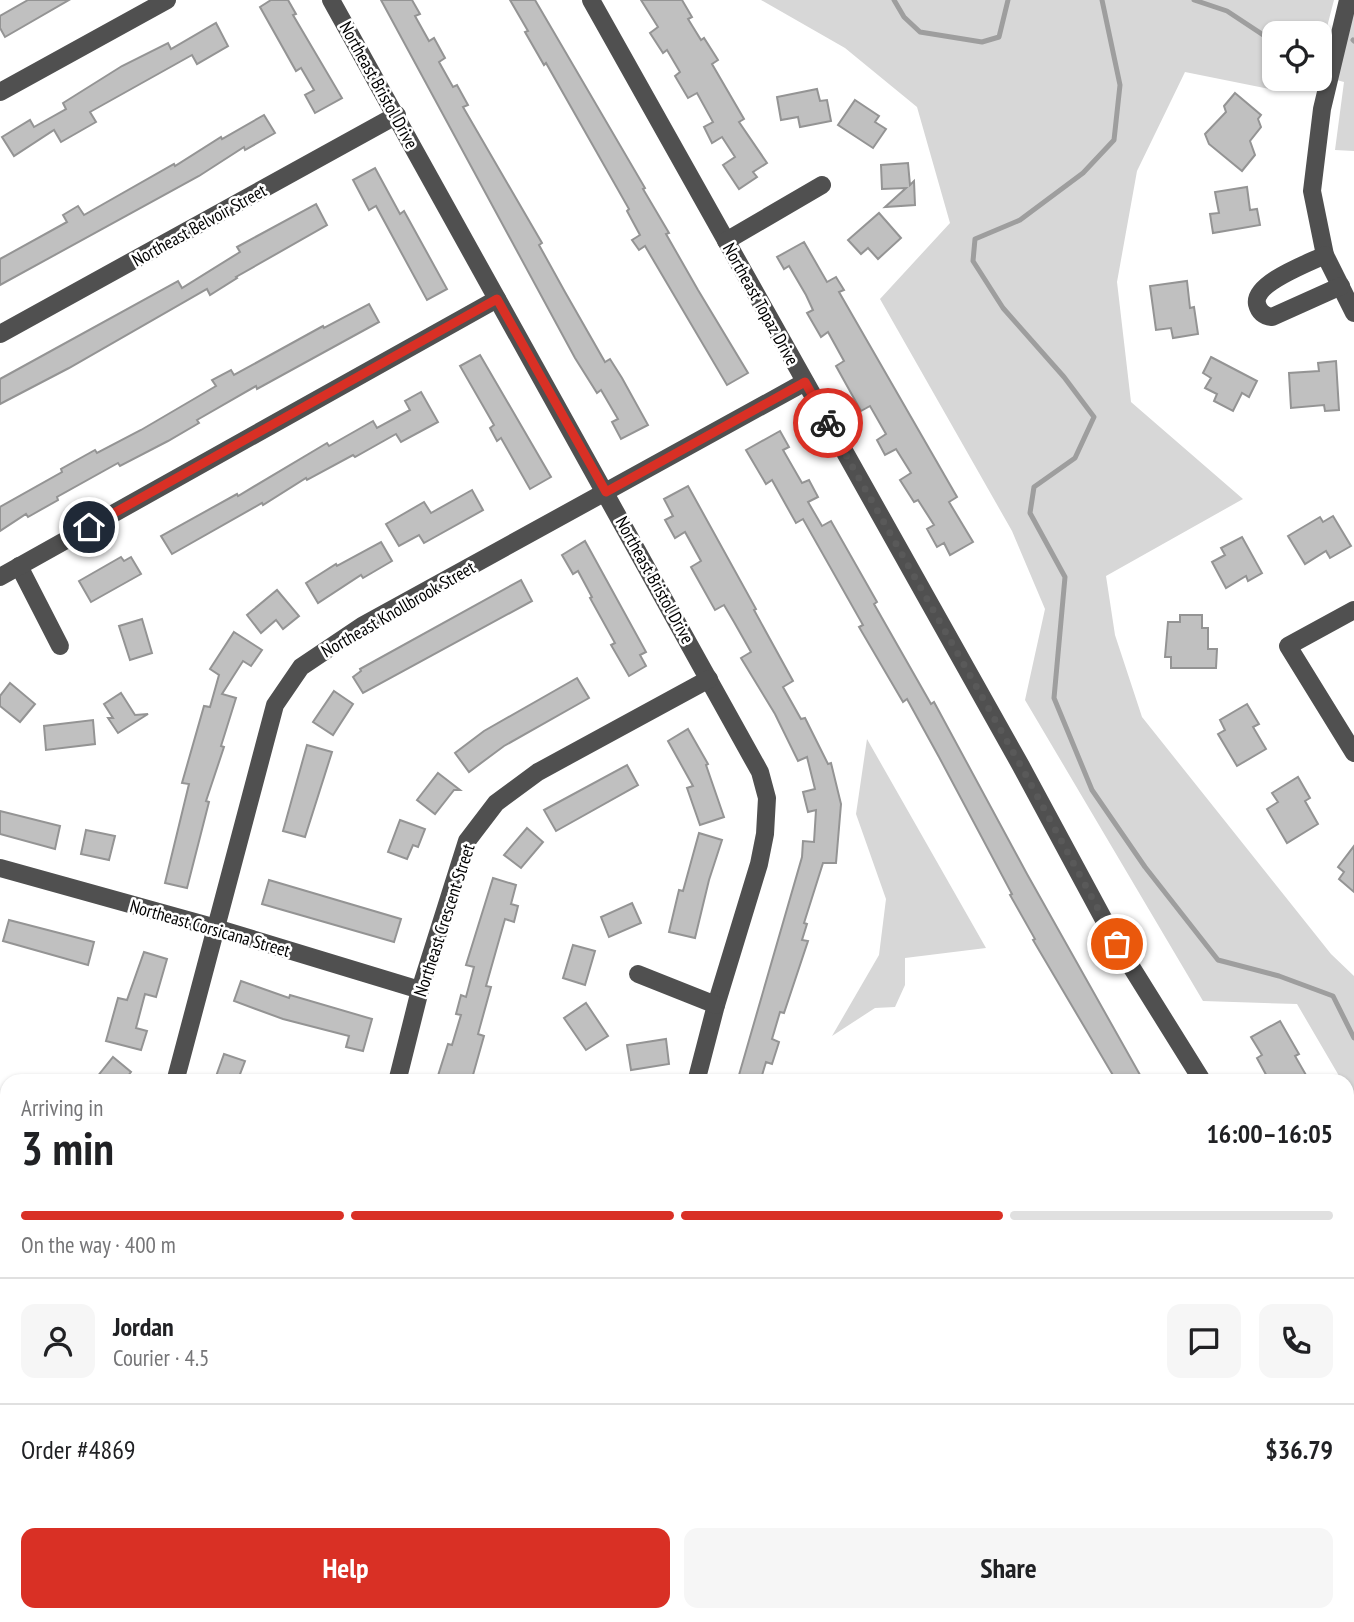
<!DOCTYPE html>
<html lang="en">
<head>
<meta charset="utf-8">
<style>
  :root { --surface:#fff; --page:#f6f6f6; --text:#202124; --muted:#757577; --line:#e0e0e0; --accent:#d93025 }
  body { margin:0; font-family:"PT Sans Narrow",sans-serif; background:var(--page); color:var(--text); height:100vh; display:flex; flex-direction:column; font-size:26px; white-space:nowrap }
  * { box-sizing:border-box; margin:0 }
  p { font-size:23px; color:var(--muted) }
  .icon { flex:none; width:38px; height:38px; fill:none; stroke:currentColor; stroke-width:2; stroke-linecap:round; stroke-linejoin:round }
  .map { position:relative; flex:1; overflow:hidden }
  .details { position:absolute; left:0px; top:1074px; width:1354px; height:548px; display:flex; flex-direction:column; background:var(--surface); border-radius:21px 21px 0 0; box-shadow:0 2px 5px #0004 }
  .details>* { flex:none }
  .buttons { position:absolute; left:1262px; top:21px; display:grid; gap:14px }
  .buttons a { display:grid; place-items:center; width:70px; height:70px; border-radius:14px; background:var(--surface); box-shadow:0 2px 5px #0004; font-size:35px }
  .pin { position:absolute; display:grid; place-items:center; width:60px; height:60px; color:#fff; margin:-30px; border:4px solid #fff; border-radius:50%; box-shadow:0 2px 7px #0007 }
  .courier { position:absolute; display:grid; place-items:center; width:70px; height:70px; margin:-35px; border:5px solid #d93025; border-radius:50%; background:#fff; color:#222; box-shadow:0 2px 9px #0007 }
  .head em { font-style:normal; font-weight:600 }
  .head div { display:flex; flex-direction:column-reverse }
  .head { display:flex; align-items:center; justify-content:space-between; height:119px; padding:0 21px }
  h1 { font-size:46px; font-weight:600; line-height:52px }
  .bar { display:grid; grid-template-columns:repeat(4,1fr); gap:10px 7px; align-content:center; height:84px; padding:0 21px }
  .bar i { height:9px; border-radius:5px; background:var(--line) }
  .bar .selected { background:var(--accent) }
  .bar p { grid-column:span 4 }
  .line { display:flex; align-items:center; gap:18px; padding:0 21px; border-top:2px solid var(--line) }
  .line div { flex:1 }
  .round { display:grid; place-items:center; flex:none; width:74px; height:74px; border-radius:14px; background:var(--page) }
  .button { display:flex; gap:14px; margin-top:auto; padding:14px 21px }
  .button a { flex:1; height:80px; border-radius:14px; background:var(--accent); color:#fff; font-size:28px; font-weight:600; line-height:80px; text-align:center }
  .button a+a { background:var(--page); color:var(--text) }
  .map>svg:first-child { display:block }
  .green { fill:#d7d7d7 }
  .lines { fill:none; stroke-linecap:round; stroke-linejoin:round }
  .stream { stroke:#9e9e9e; stroke-width:5 }
  .building { fill:#c0c0c0; stroke:#949494; stroke-width:2 }
  .minor { stroke:#505050; stroke-width:18 }
  .done { stroke:#595959; stroke-width:7; stroke-dasharray:0 12.6 }
  .route { stroke:#d93025; stroke-width:9 }
  .labels { text-anchor:middle; dominant-baseline:central; stroke-width:5; stroke-linejoin:round; paint-order:stroke }
  .street-label { font-size:18px; fill:#000; stroke:#fff }
</style>
</head>
<body>
<div class="map">
<svg width="1354" height="1622" viewBox="0 0 1354 1622">
  <rect width="100%" height="100%" fill="#fff"/>
  <!-- green -->
  <g class="green">
    <polygon points="761,0 1334,0 1320,54 1320,33 1274,33 1274,79 1280,79 1274,90 1185,72 1137,171 1117,282 1131,402 1243,499 1106,576 1115,635 1142,717 1331,954 1354,976 1354,1102 1348,1091 1348,1082 1342,1081 1297,1004 1203,1001 1025,700 1045,609 1012,531 880,299 950,223 917,107 845,48"/>
    <polygon points="1354,9 1354,151 1335,150 1344,82 1333,79"/>
    <polygon points="867,739 986,948 905,958 905,985 895,1007 875,1008 832,1036 879,955 886,899 856,814"/>
  </g>
  <g class="lines">
    <!-- stream -->
    <g class="stream">
      <polyline points="894,0 904,17 920,32 982,42 999,37 1008,0"/>
      <polyline points="1102,0 1120,85 1114,140 1083,173 1020,220 975,239 973,261 1003,308 1064,377 1094,417 1075,458 1034,487 1030,513 1065,577 1054,698 1092,790 1145,867 1218,960 1279,976 1333,996 1354,1038"/>
      <polyline points="1194,0 1227,11 1274,42"/>
      <polyline points="1353,40 1354,41"/>
    </g>
  </g>
  <!-- building -->
  <g class="building">
    <polygon points="28,0 69,0 5,37 0,28 0,16"/>
    <polygon points="271,0 288,0 296,14 293,15 342,98 315,113 305,95 314,90 301,68 296,71 260,7"/>
    <polygon points="381,0 412,0 420,14 415,16 429,41 434,38 445,58 439,62 453,87 457,85 468,105 463,107 542,243 539,245 565,292 605,362 610,359 622,378 648,425 621,439 612,422 618,419 601,390 597,393 575,358"/>
    <polygon points="510,0 535,0 645,188 643,189 669,233 666,234 698,290 748,373 727,385 645,246 639,250 632,240 640,235 627,211 629,209 546,63 544,65 525,32 528,31"/>
    <polygon points="641,0 682,0 692,17 688,19 701,40 704,38 718,60 712,64 744,119 739,122 767,163 753,172 757,177 739,189 723,165 735,157 722,137 712,143 704,127 713,122 697,93 688,98 675,76 680,72 667,50 663,53 650,33 658,27"/>
    <polygon points="216,23 228,46 197,64 192,55 90,112 96,122 61,142 54,130 14,156 2,137 30,120 34,127 66,109 63,103 122,66 168,43 171,49"/>
    <polygon points="817,89 820,101 827,100 831,121 800,127 798,117 781,120 777,97"/>
    <polygon points="1235,93 1261,115 1258,119 1261,127 1250,141 1255,155 1242,171 1209,144 1205,134 1226,112 1224,106"/>
    <polygon points="855,100 879,116 875,122 886,129 873,148 838,125"/>
    <polygon points="264,115 275,133 245,150 244,147 199,176 0,285 0,259 67,222 63,215 78,206 84,215 174,164 175,166 221,137 222,139"/>
    <polygon points="908,163 910,185 914,181 915,205 885,207 906,188 882,189 881,165"/>
    <polygon points="375,168 400,214 404,211 447,289 427,300 376,206 369,210 353,180"/>
    <polygon points="1247,187 1250,210 1257,209 1260,225 1213,233 1210,214 1219,213 1215,192"/>
    <polygon points="316,204 327,225 236,277 237,278 210,295 207,289 69,368 0,404 0,379 178,281 182,288 240,252 237,247"/>
    <polygon points="879,213 901,238 878,259 868,248 861,254 848,240"/>
    <polygon points="804,242 827,282 836,277 844,290 839,292 957,497 949,502 973,542 950,555 944,543 937,547 927,529 934,525 918,500 914,502 900,480 911,473 896,449 885,455 877,440 886,434 870,406 861,411 836,366 844,361 828,332 821,337 807,313 813,310 806,295 789,266 784,269 777,257"/>
    <polygon points="1187,281 1190,308 1194,307 1198,334 1173,338 1171,328 1156,330 1150,286"/>
    <polygon points="369,304 379,322 257,389 256,386 197,420 199,423 168,441 120,466 118,463 57,497 58,500 28,517 26,514 0,531 0,507 62,472 61,469 95,450 97,453 141,430 199,396 216,386 212,380 231,370 234,375 323,326 324,328"/>
    <polygon points="480,355 551,477 530,489 501,438 497,441 490,428 494,425 460,366"/>
    <polygon points="1211,357 1257,381 1249,397 1242,393 1233,411 1214,401 1217,394 1205,388 1211,378 1203,373"/>
    <polygon points="1336,361 1339,410 1325,411 1324,405 1291,408 1289,373 1319,371 1318,363"/>
    <polygon points="421,392 438,422 401,442 396,434 355,457 353,455 307,480 306,478 263,505 262,503 172,554 161,536 237,494 238,496 327,443 329,446 373,421 377,428 410,410 405,401"/>
    <polygon points="780,431 789,447 783,450 802,483 809,480 818,497 808,502 822,526 831,521 877,602 874,604 931,704 934,702 1027,874 1144,1082 1117,1082 1033,940 1035,939 1010,895 1012,894 939,757 907,699 903,702 859,627 863,625 803,519 796,523 772,480 766,484 746,450"/>
    <polygon points="688,486 756,609 754,610 793,681 783,687 801,719 805,718 828,764 831,763 841,804 836,863 823,863 804,923 807,924 802,940 808,941 784,1013 780,1012 772,1039 779,1042 772,1064 766,1062 760,1082 737,1082 802,857 803,841 814,842 816,810 808,812 803,792 815,789 807,757 798,761 775,714 741,658 751,652 734,622 724,605 715,610 691,567 701,561 685,532 675,538 665,520 673,516 664,499"/>
    <polygon points="472,490 483,510 424,543 419,535 399,546 386,524 424,502 431,513"/>
    <polygon points="1333,516 1351,546 1330,558 1326,551 1305,564 1288,536 1320,517 1323,522"/>
    <polygon points="1242,537 1262,573 1248,581 1246,576 1226,588 1212,562 1225,555 1221,548"/>
    <polygon points="585,541 646,652 640,655 646,666 629,676 611,645 615,643 590,598 592,597 578,571 573,574 562,555"/>
    <polygon points="381,542 392,561 363,578 361,575 318,603 306,583 336,564 337,566"/>
    <polygon points="121,557 124,561 131,557 141,574 91,602 79,581"/>
    <polygon points="521,580 532,601 363,693 353,677 361,671 360,669"/>
    <polygon points="277,590 299,616 283,629 276,620 261,633 247,615"/>
    <polygon points="1180,615 1202,615 1202,628 1208,628 1208,649 1217,649 1216,668 1171,668 1171,657 1165,657 1168,622 1180,622"/>
    <polygon points="142,619 152,653 130,660 119,626"/>
    <polygon points="234,632 262,650 251,666 243,661 222,694 236,698 221,746 224,747 206,801 209,802 187,888 165,883 189,784 182,783 204,706 210,707 219,675 210,669"/>
    <polygon points="577,678 589,698 504,746 469,772 455,753 484,731"/>
    <polygon points="10,683 35,704 20,722 0,706 0,696"/>
    <polygon points="334,691 353,704 333,735 313,722"/>
    <polygon points="121,693 135,715 148,714 118,733 108,718 113,718 104,704"/>
    <polygon points="1247,704 1259,724 1253,727 1266,749 1237,766 1218,734 1225,730 1220,720"/>
    <polygon points="93,720 95,744 46,750 44,726"/>
    <polygon points="688,729 708,764 706,765 724,817 700,825 687,788 693,786 668,741"/>
    <polygon points="307,745 332,752 305,837 283,831"/>
    <polygon points="627,765 638,785 556,831 544,810"/>
    <polygon points="438,773 460,790 454,790 435,814 417,800"/>
    <polygon points="1298,777 1310,798 1305,801 1318,824 1287,843 1267,809 1278,802 1272,793"/>
    <polygon points="0,811 60,826 55,849 0,834"/>
    <polygon points="400,820 425,829 418,847 413,845 407,859 388,852"/>
    <polygon points="527,828 543,842 521,868 504,855"/>
    <polygon points="86,830 115,836 109,860 81,854"/>
    <polygon points="699,833 722,840 709,880 695,938 669,932 679,890 683,891"/>
    <polygon points="1354,846 1354,892 1339,879 1344,872 1338,867"/>
    <polygon points="493,878 516,885 511,904 518,906 514,922 505,919 486,986 491,987 478,1034 484,1036 471,1082 436,1082 448,1044 452,1045 461,1015 456,1014 461,995 466,997 474,967 466,965"/>
    <polygon points="269,880 401,919 394,942 262,904"/>
    <polygon points="632,903 641,923 609,937 601,917"/>
    <polygon points="9,920 94,942 88,965 3,941"/>
    <polygon points="573,945 595,951 585,985 563,978"/>
    <polygon points="144,952 167,959 156,997 145,994 136,1028 147,1031 141,1050 106,1041 118,998 127,1000"/>
    <polygon points="241,981 289,998 290,995 372,1019 363,1051 346,1047 349,1036 283,1019 234,1001"/>
    <polygon points="586,1003 608,1036 586,1050 564,1018"/>
    <polygon points="1280,1021 1299,1054 1295,1056 1310,1082 1270,1082 1257,1058 1262,1055 1251,1037"/>
    <polygon points="666,1039 669,1064 631,1070 627,1045"/>
    <polygon points="224,1054 245,1061 237,1082 214,1082"/>
    <polygon points="113,1057 131,1072 123,1082 93,1082"/>
  </g>
  <g class="lines">
    <!-- minor -->
    <g class="minor">
      <polyline points="331,0 760,772 767,798 765,834 759,864 716,1005 696,1082"/>
      <polyline points="591,0 1021,766 1117,944 1203,1082"/>
      <polyline points="1348,0 1322,109 1312,191 1325,255 1354,313"/>
      <polyline points="0,92 167,0"/>
      <polyline points="726,241 822,185"/>
      <path d="M1325,255c-16,8 -72,28 -68,49 2,8 7,12 15,13l69,-31"/>
      <polyline points="0,334 397,115"/>
      <polyline points="19,566 60,646"/>
      <polyline points="0,577 497,299"/>
      <polyline points="1354,610 1288,646 1354,753"/>
      <polyline points="0,868 216,928 420,990"/>
      <polyline points="638,974 716,1005"/>
      <polyline points="175,1082 275,705 301,667 362,626 805,382"/>
      <polyline points="397,1082 420,990 467,841 496,803 538,772 709,679"/>
      <polyline points="0,1126 7,1133"/>
      <polyline points="1348,1182 1354,1178"/>
      <polyline points="0,1218 7,1214"/>
      <polyline points="0,1533 7,1546"/>
      <polyline points="44,1615 48,1622"/>
      <polyline points="278,1615 282,1622"/>
      <polyline points="523,1615 527,1622"/>
      <polyline points="768,1615 772,1622"/>
      <polyline points="1246,1615 1250,1622"/>
      <polyline points="544,1622 556,1615"/>
    </g>
  </g>
  <g class="lines">
    <!-- done -->
    <polyline class="done" points="828,423 1021,766 1117,944"/>
    <!-- route -->
    <polyline class="route" points="89,527 497,299 606,492 805,382 828,423"/>
  </g>
  <g class="labels">
    <!-- street labels -->
    <g class="street-label">
      <text transform="translate(379 85) rotate(61)">Northeast Bristol Drive</text>
      <text transform="translate(199 225) rotate(-29)">Northeast Belvoir Street</text>
      <text transform="translate(761 304) rotate(61)">Northeast Topaz Drive</text>
      <text transform="translate(655 580) rotate(61)">Northeast Bristol Drive</text>
      <text transform="translate(398 609) rotate(-30)">Northeast Knollbrook Street</text>
      <text transform="translate(444 920) rotate(-72)">Northeast Crescent Street</text>
      <text transform="translate(210 928) rotate(16)">Northeast Corsicana Street</text>
    </g>
  </g>
</svg>
<div class="buttons">
<a><svg class="icon" aria-label="locate" viewBox="0 0 24 24"><circle cx="12" cy="12" r="6"/><path d="M12 2v4M12 18v4M2 12h4M18 12h4"/></svg></a>
</div>
<div class="pin" style="left:1117px;top:944px;background:#ea580c"><svg class="icon" aria-label="bag" viewBox="0 0 24 24"><path d="M5 8h14l-1 12H6zM9 8a3 3 0 0 1 6 0"/></svg></div>
<div class="pin" style="left:89px;top:527px;background:#1f2937"><svg class="icon" aria-label="home" viewBox="0 0 24 24"><path d="M3 11l9-7 9 7M6 9v11h12V9"/></svg></div>
<div class="courier" style="left:828px;top:423px"><svg class="icon" aria-label="bike" viewBox="0 0 24 24"><circle cx="6" cy="16" r="4"/><circle cx="18" cy="16" r="4"/><path d="M6 16l4-8h5l3 8M10 8l3 8H6M13 5h3"/></svg></div>
<section class="details">
<div class="head"><div><h1>3 min</h1><p>Arriving in</p></div><em>16:00–16:05</em></div>
<div class="bar"><i class="selected"></i><i class="selected"></i><i class="selected"></i><i></i><p>On the way · 400 m</p></div>
<div class="line" style="height:126px"><a class="round"><svg class="icon" aria-label="person" viewBox="0 0 24 24"><circle cx="12" cy="8" r="4"/><path d="M4 21q1-7 8-7t8 7"/></svg></a><div><b>Jordan</b><p>Courier · 4.5</p></div><a class="round"><svg class="icon" aria-label="chat" viewBox="0 0 24 24"><path d="M4 5h16v11H9l-5 4z"/></svg></a><a class="round"><svg class="icon" aria-label="phone" viewBox="0 0 24 24"><path d="M5 4h4l2 5-3 2q2 4 5 5l2-3 5 2v4C11 20 4 13 5 4z"/></svg></a></div>
<div class="line" style="height:91px"><div>Order #4869</div><b>$36.79</b></div>
<div class="button"><a>Help</a><a>Share</a></div>
</section>
</div>
</body>
</html>
